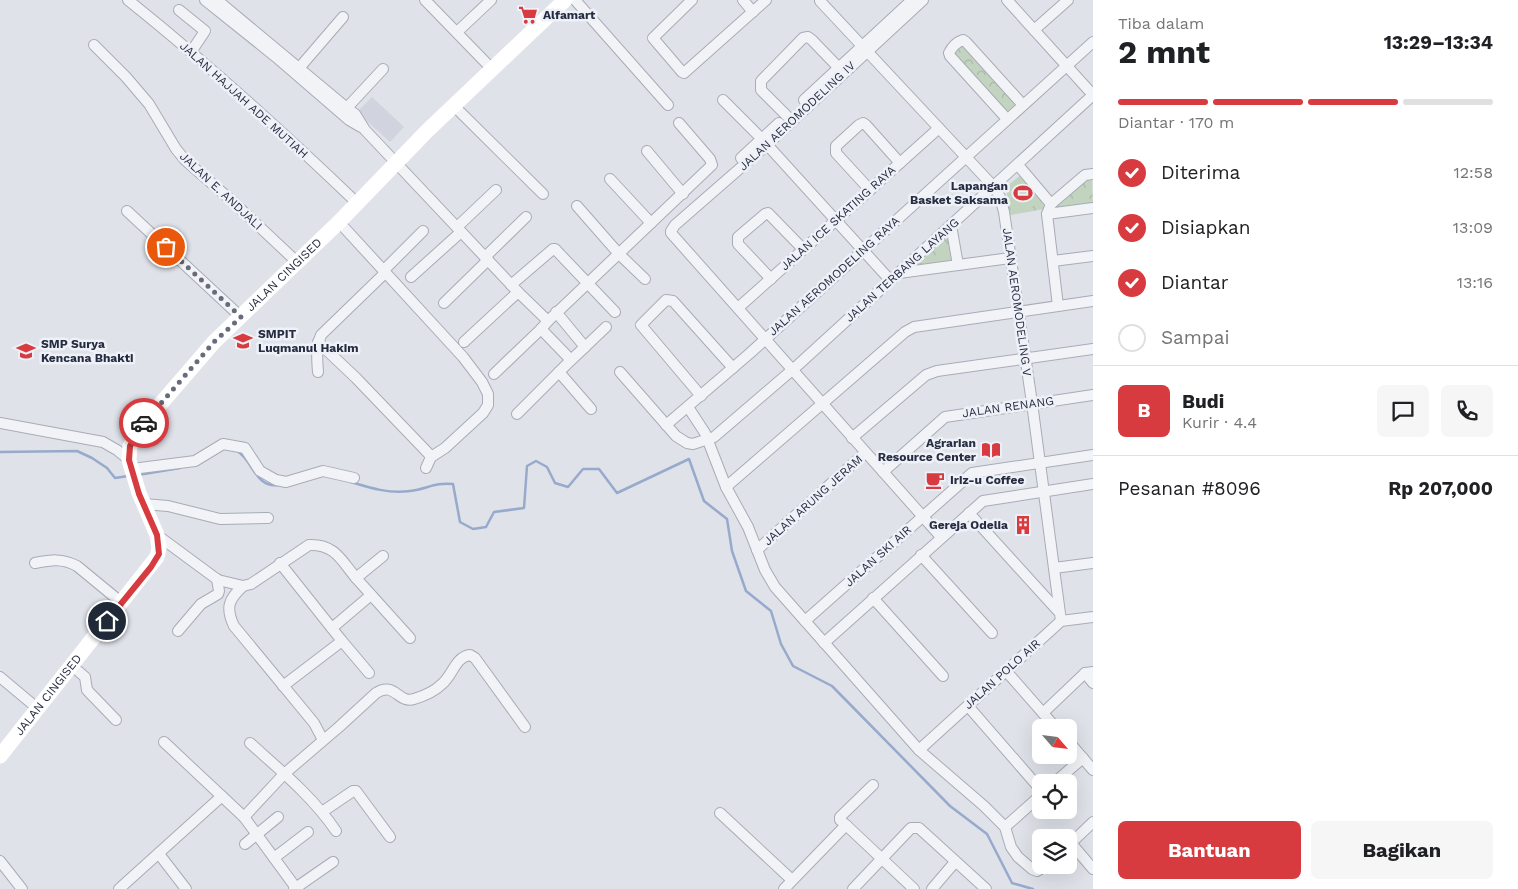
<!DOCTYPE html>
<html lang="id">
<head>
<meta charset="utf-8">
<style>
  :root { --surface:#fff; --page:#f6f6f6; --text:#202124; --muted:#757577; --line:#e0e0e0; --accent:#d73b3f }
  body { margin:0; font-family:"Work Sans",sans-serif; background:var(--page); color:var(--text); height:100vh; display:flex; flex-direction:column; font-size:19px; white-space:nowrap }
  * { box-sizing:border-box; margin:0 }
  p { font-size:16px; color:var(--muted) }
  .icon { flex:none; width:28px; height:28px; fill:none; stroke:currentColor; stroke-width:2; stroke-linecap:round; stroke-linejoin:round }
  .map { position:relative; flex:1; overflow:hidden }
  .sheet { display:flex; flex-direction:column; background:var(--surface); width:425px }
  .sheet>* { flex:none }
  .needle { width:32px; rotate:118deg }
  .fabs { position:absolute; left:1032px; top:719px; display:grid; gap:10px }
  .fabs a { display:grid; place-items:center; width:45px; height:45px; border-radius:8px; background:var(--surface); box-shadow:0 5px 20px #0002; font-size:25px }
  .pin { position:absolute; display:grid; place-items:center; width:42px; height:42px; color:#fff; margin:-21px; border:2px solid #fff; border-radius:50%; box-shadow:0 1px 5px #0007 }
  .courier { position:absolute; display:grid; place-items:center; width:50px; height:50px; margin:-25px; border:4px solid #d73b3f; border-radius:50%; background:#fff; color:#222; box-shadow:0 1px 6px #0007 }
  .headline em { font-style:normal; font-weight:700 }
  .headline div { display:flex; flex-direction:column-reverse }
  .headline { display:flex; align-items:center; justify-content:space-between; height:85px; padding:0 25px }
  h1 { font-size:32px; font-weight:700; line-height:38px }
  .bar { display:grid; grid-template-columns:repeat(4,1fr); gap:8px 5px; align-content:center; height:60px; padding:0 25px }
  .bar i { height:6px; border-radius:4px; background:var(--line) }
  .bar .on { background:var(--accent) }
  .bar p { grid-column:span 4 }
  .line { display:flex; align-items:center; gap:12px; padding:0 25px; border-top:1px solid var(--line) }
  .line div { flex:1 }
  .round { display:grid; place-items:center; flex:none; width:52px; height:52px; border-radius:8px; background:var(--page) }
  ol { padding:0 25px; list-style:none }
  li { display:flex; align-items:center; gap:15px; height:55px }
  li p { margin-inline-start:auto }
  li .icon { padding:5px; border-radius:50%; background:var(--accent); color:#fff; stroke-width:4 }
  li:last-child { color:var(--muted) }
  li i { width:28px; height:28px; border:2px solid var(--line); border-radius:50% }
  .cta { display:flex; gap:10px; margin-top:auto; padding:10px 25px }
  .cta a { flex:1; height:58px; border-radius:8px; background:var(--accent); color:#fff; font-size:20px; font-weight:700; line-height:58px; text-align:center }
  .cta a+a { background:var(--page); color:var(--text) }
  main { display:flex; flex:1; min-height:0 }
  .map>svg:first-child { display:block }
  .built { fill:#d1d4de }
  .forest { fill:url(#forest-crowns) }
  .pitch { fill:#c2d4bf }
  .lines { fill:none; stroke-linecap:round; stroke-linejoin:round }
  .stream { stroke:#97aacc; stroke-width:2.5 }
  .minor-casing { stroke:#a8acb7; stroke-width:12 }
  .minor { stroke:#f2f3f7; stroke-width:10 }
  .secondary { stroke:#fff; stroke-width:15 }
  .done { stroke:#676c7c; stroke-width:5; stroke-dasharray:0 9 }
  .route { stroke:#d73b3f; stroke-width:6 }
  .labels { text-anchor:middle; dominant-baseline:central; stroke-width:5; stroke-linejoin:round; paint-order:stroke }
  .poi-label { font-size:12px; font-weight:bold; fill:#272d41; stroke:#eef1f7; text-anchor:start }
  .street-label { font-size:12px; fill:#272d41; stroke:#eef1f7 }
</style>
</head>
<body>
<main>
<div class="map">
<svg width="1093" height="889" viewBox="0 0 1093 889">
  <defs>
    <pattern id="forest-crowns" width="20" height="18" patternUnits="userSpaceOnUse" patternTransform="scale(1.25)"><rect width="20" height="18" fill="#c2d4bf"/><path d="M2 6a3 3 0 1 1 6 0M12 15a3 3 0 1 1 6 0" fill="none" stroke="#a7b6a5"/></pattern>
  </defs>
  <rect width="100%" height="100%" fill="#dfe2e9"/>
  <!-- built -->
  <polygon class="built" points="372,97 404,127 390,142 357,112"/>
  <!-- forest -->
  <g class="forest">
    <polygon points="964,45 1017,105 1007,114 954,54"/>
    <polygon points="1021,175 1041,200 1045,209 1010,215 1006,187"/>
    <polygon points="1092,178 1093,204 1056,208 1055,205 1084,179"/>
    <polygon points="947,233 952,262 909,268"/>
  </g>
  <!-- pitch -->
  <polygon class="pitch" points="1021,175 1041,200 1026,212 1006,187"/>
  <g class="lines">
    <!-- stream -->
    <g class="stream">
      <path d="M237,451c16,9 18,37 41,34"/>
      <polyline points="0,452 77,451 92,458 107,468 115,478 128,476"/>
      <polyline points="138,475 180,468"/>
      <path d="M351,482c19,6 39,12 59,9 17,-2 25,-9 43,-7l7,38 13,7 13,-2 8,-15 30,-4 3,-42 9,-5 11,6 8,16 13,4 15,-18h16l18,24 72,-34 15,42 23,18 5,32 14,40 25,20 10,33 12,22 39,20 118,120 37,28 25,49 21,6"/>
    </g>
    <!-- minor casing -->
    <g class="minor-casing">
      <g id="minor">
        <path d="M128,0c80,64 155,132 229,203"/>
        <polyline points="205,0 276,57 349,120 361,127"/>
        <polyline points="217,0 347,108 355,114 365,130 518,292 548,321 541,329 571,360 517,414"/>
        <polyline points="425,0 492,69"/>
        <polyline points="575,0 668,105"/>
        <polyline points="692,0 653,38 682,72 684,73 766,0"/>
        <polyline points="743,0 753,12"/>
        <polyline points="923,0 761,150 675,225 671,231 671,233 941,537"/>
        <polyline points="1007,0 1093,95"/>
        <polyline points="820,1 994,187 1000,197 1004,212 1032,403 1061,621"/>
        <polyline points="179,10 205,31 191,52"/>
        <polyline points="1034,30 1068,0"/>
        <polyline points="457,32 491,0"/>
        <polyline points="94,45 126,77 149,104 176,149 185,160 232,201 297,262"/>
        <polyline points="300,67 343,17"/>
        <polyline points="723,100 762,139 890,280"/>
        <polyline points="804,100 912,0"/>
        <polyline points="453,105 543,194"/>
        <polyline points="343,112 383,69"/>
        <polyline points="787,116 761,90 761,81 803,38 808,37 812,40 838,67"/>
        <path d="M1007,119l-57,-63 -1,-3c3,-6 8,-11 14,-13l3,2 57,63"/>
        <polyline points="647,151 683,194"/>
        <polyline points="741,158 779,123"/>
        <polyline points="1018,165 1051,204 1047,214 1058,306"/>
        <polyline points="610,179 651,223"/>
        <polyline points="870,190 836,153 836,146 859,125 863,123 866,125 900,163"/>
        <polyline points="1051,204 1085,175 1093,174"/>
        <polyline points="577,206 619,254 645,279"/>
        <polyline points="127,211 241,317"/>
        <polyline points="1047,214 1093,208"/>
        <polyline points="339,222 463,357 482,382 488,394 488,405 483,413 445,448 431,457"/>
        <polyline points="951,225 958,265"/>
        <polyline points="457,227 496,190"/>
        <polyline points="485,257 526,217"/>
        <polyline points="1053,261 1093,256"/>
        <polyline points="383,271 423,231"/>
        <polyline points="899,273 1010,258"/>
        <polyline points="411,277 461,232"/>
        <polyline points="771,279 738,244 738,237 765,214 768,213 803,249"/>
        <polyline points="511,285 553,249 555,249 615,312"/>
        <polyline points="444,303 488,260"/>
        <polyline points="738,308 939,128"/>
        <polyline points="556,312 585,347 571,360"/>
        <polyline points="548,321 712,165 710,159 679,123"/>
        <polyline points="318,342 356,378 428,453 431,457 426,468"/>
        <polyline points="464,342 518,292"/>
        <polyline points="585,347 606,327"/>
        <path d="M318,372c-1,-13 -2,-25 3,-37l64,-62"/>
        <polyline points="559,372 591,409"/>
        <polyline points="620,372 676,436 687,443 693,444 714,437 798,365 1093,95"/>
        <polyline points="494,374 541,329"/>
        <polyline points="701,396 641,325 666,300 673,301 733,368"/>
        <polyline points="688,407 705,433 726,487 748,527 765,570 775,587 919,750 984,806 1005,827 1011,847 1018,857 1032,869 1037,871 1047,865"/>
        <polyline points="0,423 103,442 117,450 129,460"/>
        <polyline points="666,425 749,354 1093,42"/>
        <polyline points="852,438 926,375 937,371 1093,349"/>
        <polyline points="132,469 195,461 223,444 245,448 260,471 276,480 286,482 323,471 354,478"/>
        <polyline points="883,472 945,417 1093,395"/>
        <polyline points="726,487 905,332 914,327 1093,301"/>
        <polyline points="144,504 168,506 220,519 268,518"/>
        <polyline points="969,513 1058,611"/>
        <path d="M157,535l61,45 25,6 8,-2 58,-39c26,-1 32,15 47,33l27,-22"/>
        <polyline points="757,550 865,453"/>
        <polyline points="921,555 992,633"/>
        <path d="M35,563c16,-3 27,-5 42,3l45,37"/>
        <polyline points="280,563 342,641 283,686"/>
        <polyline points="1054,568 1093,563"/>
        <polyline points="356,578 410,638"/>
        <path d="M243,586c-14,13 -18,21 -9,40l80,97 9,17"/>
        <polyline points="873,598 943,676"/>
        <polyline points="805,621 972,473 1093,455"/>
        <polyline points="332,628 371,595"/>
        <polyline points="178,631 201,604 218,594 219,591 217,579"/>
        <polyline points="342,641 369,673"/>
        <polyline points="824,643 983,501 1093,484"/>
        <polyline points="71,665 85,677 87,690 116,720"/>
        <polyline points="1006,671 1056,728"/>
        <polyline points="1085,673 1093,683"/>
        <polyline points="0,677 37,708"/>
        <polyline points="968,706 1041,790"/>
        <polyline points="1043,713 1085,673 1093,672"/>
        <polyline points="164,742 244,817 296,888"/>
        <polyline points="1069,742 1093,770"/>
        <path d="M250,743c30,27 63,54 86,88"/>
        <polyline points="919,750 1061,621 1093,617"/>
        <polyline points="1055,782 1083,758"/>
        <polyline points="322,812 353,791 356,791 390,837"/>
        <polyline points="720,813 792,880"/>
        <path d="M244,817l40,-43 55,-47 37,-34c19,-12 22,11 38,6 10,-3 21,-8 28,-15 11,-9 13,-27 28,-29l5,3 50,69"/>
        <polyline points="846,825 914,889"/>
        <polyline points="1005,827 1041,795"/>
        <polyline points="1071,843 1093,869"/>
        <polyline points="245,844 278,817"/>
        <polyline points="1069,845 1093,822"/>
        <polyline points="159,854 186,889"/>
        <polyline points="274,858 308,832"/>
        <polyline points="0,861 22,889"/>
        <polyline points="119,889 222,796"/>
        <polyline points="294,889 333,862"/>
        <polyline points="784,889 846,825 840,820 840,817 873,785"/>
        <polyline points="853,889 911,828 919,828 986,889"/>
        <polyline points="932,889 955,862"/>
      </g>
    </g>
    <!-- minor -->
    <use href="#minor" class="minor"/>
    <!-- secondary -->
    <path class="secondary" id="s1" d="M0,756l157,-199 2,-9 -2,-13 -18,-42 -10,-33 1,-14 15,-24 69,-80 125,-120 88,-91 138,-131"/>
  </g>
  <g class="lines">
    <!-- done -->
    <polyline class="done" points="144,423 214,342 241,317 166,247"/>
    <!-- route -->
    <polyline class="route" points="107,621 151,567 159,554 157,535 139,494 129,460 130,446 144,423"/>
  </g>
  <!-- icons -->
  <defs>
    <g id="supermarket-bare" transform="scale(1.5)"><path d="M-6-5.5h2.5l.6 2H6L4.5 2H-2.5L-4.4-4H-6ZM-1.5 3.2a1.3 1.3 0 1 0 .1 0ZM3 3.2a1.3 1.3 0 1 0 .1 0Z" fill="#d73b3f" stroke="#eef1f7" stroke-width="2.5" paint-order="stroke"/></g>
    <g id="stadium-bare" transform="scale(1.5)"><path d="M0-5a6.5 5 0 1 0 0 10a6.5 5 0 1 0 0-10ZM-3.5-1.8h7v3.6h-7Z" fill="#d73b3f" stroke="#eef1f7" stroke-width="2.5" paint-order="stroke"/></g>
    <g id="school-bare" transform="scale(1.5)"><path d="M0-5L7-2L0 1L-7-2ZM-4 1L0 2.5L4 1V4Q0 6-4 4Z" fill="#d73b3f" stroke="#eef1f7" stroke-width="2.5" paint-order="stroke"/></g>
    <g id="library-bare" transform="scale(1.5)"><path d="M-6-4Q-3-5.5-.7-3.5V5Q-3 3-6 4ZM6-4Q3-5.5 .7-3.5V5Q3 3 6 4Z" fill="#d73b3f" stroke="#eef1f7" stroke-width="2.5" paint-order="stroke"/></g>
    <g id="cafe-bare" transform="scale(1.5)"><path d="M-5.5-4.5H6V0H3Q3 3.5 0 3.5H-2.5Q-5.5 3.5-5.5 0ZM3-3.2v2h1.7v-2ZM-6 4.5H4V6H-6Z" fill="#d73b3f" stroke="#eef1f7" stroke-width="2.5" paint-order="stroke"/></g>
    <g id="building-bare" transform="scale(1.5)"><path d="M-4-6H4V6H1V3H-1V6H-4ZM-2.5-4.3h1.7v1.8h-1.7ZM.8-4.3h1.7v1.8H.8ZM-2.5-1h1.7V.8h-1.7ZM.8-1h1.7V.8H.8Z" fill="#d73b3f" stroke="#eef1f7" stroke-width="2.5" paint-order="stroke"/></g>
  </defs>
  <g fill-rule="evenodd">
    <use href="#supermarket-bare" x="528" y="15"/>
    <use href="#stadium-bare" x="1023" y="193"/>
    <use href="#school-bare" x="243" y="341"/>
    <use href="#school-bare" x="26" y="351"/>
    <use href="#library-bare" x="991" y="450"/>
    <use href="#cafe-bare" x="935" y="480"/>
    <use href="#building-bare" x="1023" y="525"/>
  </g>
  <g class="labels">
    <!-- poi labels -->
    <g class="poi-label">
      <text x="543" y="15">Alfamart</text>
      <text x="1008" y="186" text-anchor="end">Lapangan<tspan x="1008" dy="14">Basket Saksama</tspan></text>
      <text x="258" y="334">SMPIT<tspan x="258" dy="14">Luqmanul Hakim</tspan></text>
      <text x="41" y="344">SMP Surya<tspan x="41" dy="14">Kencana Bhakti</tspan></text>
      <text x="976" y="443" text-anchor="end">Agrarian<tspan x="976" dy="14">Resource Center</tspan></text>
      <text x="950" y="480">Iriz-u Coffee</text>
      <text x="1008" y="525" text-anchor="end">Gereja Odelia</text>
    </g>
    <!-- street labels -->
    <g class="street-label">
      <text transform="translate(244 100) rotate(42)">JALAN HAJJAH ADE MUTIAH</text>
      <text transform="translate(797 116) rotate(-43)">JALAN AEROMODELING IV</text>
      <text transform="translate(221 191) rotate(43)">JALAN E. ANDJALI</text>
      <text transform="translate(838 218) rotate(-42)">JALAN ICE SKATING RAYA</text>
      <text transform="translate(902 270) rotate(-42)">JALAN TERBANG LAYANG</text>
      <text stroke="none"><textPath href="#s1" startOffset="601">JALAN CINGISED</textPath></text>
      <text transform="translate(834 276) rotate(-42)">JALAN AEROMODELING RAYA</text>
      <text transform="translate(1017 302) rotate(82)">JALAN AEROMODELING V</text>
      <text transform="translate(1008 407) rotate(-8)">JALAN RENANG</text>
      <text transform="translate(813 500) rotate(-42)">JALAN ARUNG JERAM</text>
      <text transform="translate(878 556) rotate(-42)">JALAN SKI AIR</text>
      <text transform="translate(1002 674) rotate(-42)">JALAN POLO AIR</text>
      <text stroke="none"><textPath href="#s1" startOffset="78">JALAN CINGISED</textPath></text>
    </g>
  </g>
</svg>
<div class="fabs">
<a><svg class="needle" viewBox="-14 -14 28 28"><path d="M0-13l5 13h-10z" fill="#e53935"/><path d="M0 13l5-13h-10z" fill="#757577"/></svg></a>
<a><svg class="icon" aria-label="locate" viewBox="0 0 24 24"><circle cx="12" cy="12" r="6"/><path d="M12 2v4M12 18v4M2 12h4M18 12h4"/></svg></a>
<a><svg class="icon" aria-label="layers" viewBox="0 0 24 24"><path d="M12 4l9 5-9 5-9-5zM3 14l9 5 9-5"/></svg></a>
</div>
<div class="pin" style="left:166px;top:247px;background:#ea580c"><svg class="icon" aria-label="bag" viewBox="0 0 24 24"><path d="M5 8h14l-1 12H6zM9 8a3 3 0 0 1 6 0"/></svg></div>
<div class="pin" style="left:107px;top:621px;background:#1f2937"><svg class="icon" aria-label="home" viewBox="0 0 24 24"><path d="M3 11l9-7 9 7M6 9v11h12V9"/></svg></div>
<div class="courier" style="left:144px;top:423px"><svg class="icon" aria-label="car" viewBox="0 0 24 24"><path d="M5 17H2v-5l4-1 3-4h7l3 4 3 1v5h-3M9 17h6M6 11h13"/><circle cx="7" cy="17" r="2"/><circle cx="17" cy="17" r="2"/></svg></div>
</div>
<section class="sheet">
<div class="headline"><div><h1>2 mnt</h1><p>Tiba dalam</p></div><em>13:29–13:34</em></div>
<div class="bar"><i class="on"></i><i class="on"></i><i class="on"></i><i></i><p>Diantar · 170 m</p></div>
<ol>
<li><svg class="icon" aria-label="check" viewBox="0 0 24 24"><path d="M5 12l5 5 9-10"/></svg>Diterima<p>12:58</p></li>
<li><svg class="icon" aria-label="check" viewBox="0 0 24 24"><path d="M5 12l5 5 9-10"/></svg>Disiapkan<p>13:09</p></li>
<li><svg class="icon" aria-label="check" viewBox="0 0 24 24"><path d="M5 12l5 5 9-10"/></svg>Diantar<p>13:16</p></li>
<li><i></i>Sampai</li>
</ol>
<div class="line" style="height:90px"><b class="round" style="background:var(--accent);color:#fff">B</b><div><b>Budi</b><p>Kurir · 4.4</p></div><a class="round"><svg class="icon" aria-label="chat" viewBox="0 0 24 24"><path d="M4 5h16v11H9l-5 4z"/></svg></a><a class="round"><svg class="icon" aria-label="phone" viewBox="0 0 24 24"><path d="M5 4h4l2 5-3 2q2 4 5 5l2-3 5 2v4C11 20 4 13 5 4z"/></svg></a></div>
<div class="line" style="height:65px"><div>Pesanan #8096</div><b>Rp 207,000</b></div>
<div class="cta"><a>Bantuan</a><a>Bagikan</a></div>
</section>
</main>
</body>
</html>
